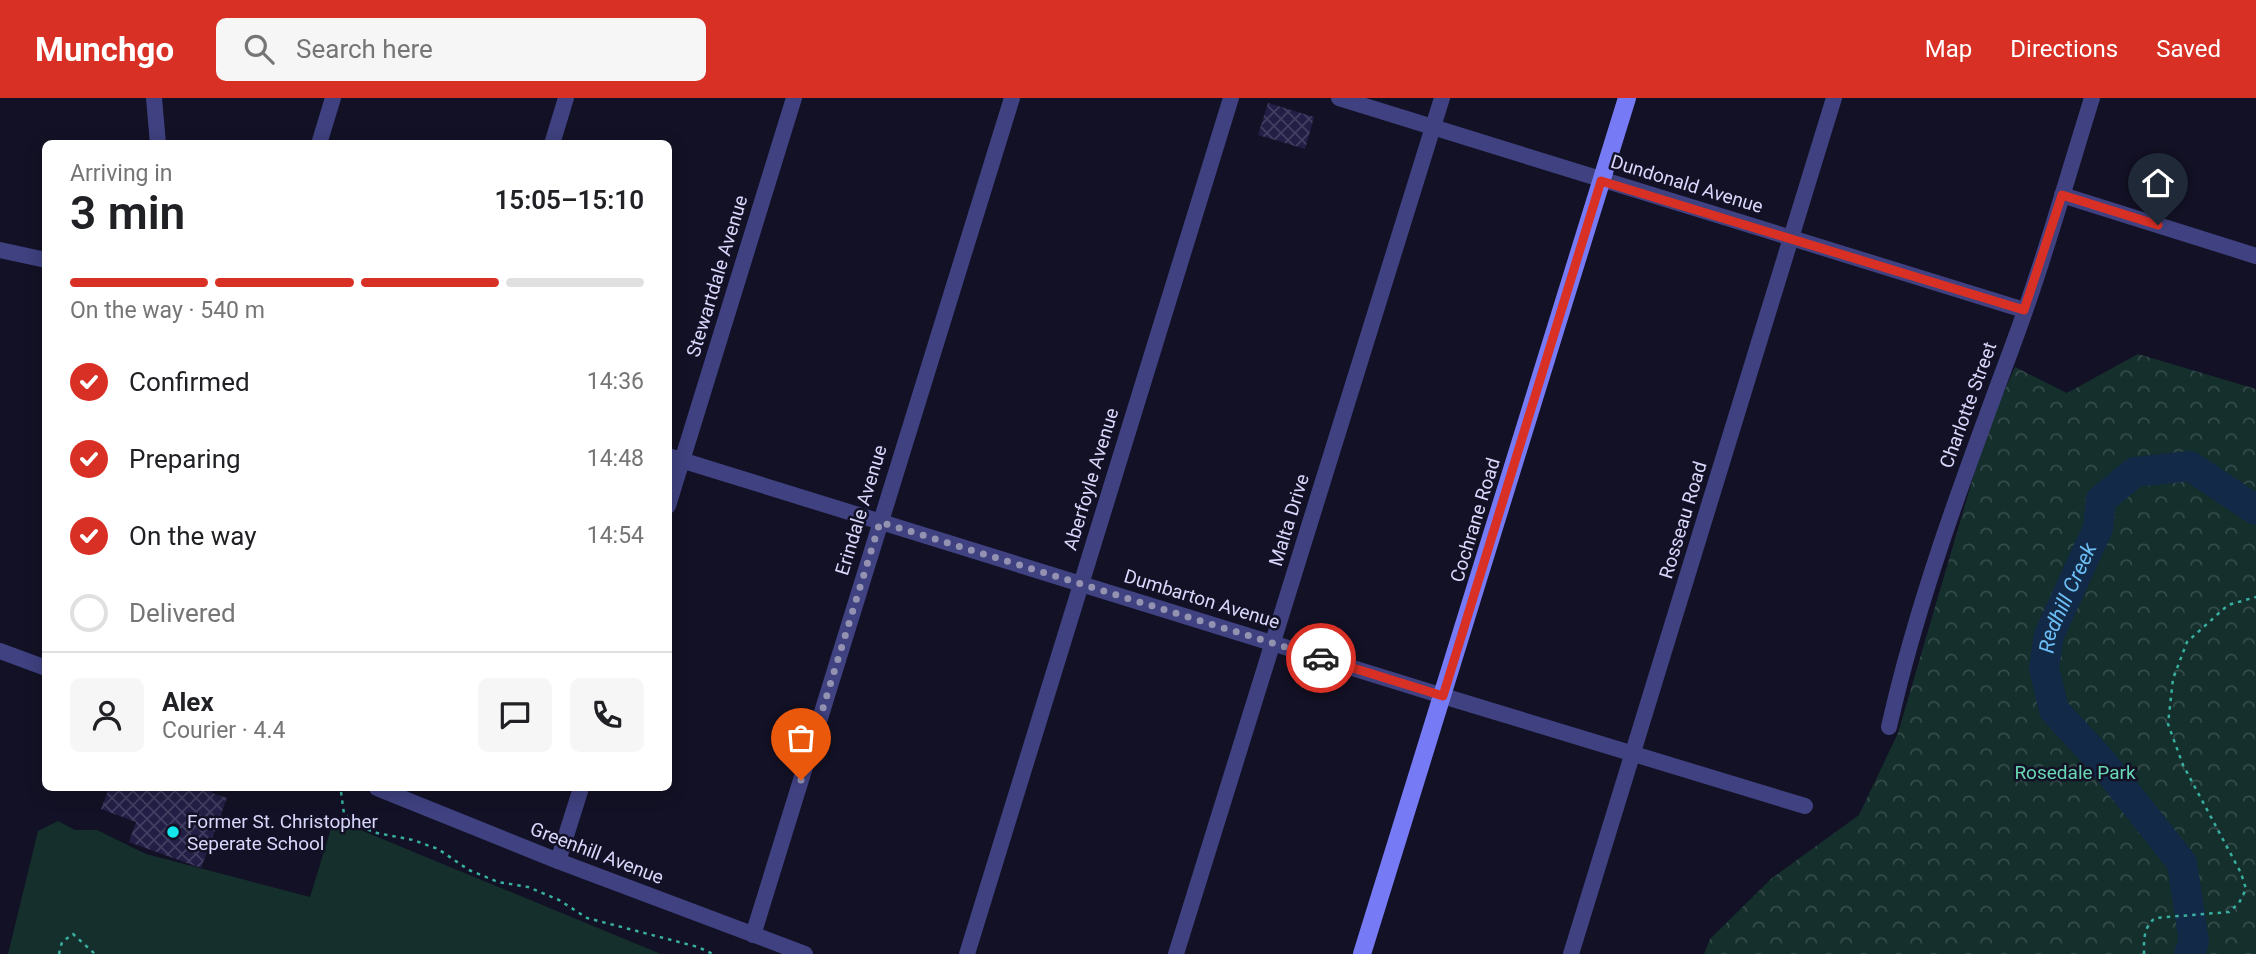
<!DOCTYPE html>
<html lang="en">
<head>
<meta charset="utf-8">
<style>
  :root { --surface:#fff; --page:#f6f6f6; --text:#202124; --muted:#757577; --line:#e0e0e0; --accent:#d93025 }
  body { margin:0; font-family:Roboto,sans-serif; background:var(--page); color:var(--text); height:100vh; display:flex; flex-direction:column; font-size:26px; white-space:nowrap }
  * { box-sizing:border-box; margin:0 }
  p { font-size:23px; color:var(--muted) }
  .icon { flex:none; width:38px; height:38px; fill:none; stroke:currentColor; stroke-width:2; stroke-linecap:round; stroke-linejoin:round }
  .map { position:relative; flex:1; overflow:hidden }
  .sheet { position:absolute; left:42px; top:42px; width:630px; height:651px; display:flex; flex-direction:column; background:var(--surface); border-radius:10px; box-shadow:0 4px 18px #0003 }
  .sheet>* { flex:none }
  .pin { position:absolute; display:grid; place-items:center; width:60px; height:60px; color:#fff; margin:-72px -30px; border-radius:50% 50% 50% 0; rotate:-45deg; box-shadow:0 0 7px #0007 }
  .pin .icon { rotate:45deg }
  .courier { position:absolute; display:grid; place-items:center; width:70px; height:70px; margin:-35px; border:5px solid #d93025; border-radius:50%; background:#fff; color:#222; box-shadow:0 2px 9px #0007 }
  .overview em { font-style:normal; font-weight:600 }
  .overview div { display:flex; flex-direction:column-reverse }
  .overview { display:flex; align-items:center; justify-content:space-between; height:119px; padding:0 28px }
  h1 { font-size:46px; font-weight:600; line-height:52px }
  .bar { display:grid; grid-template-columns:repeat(4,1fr); gap:10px 7px; align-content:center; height:84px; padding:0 28px }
  .bar i { height:9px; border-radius:5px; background:var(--line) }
  .bar .on { background:var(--accent) }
  .bar p { grid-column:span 4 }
  .line { display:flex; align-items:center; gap:18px; padding:0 28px; border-top:2px solid var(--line) }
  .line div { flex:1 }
  .round { display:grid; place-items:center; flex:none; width:74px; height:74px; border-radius:10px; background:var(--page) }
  ol { padding:0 28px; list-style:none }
  li { display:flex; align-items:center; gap:21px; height:77px }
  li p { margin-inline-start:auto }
  li .icon { padding:7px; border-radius:50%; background:var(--accent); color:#fff; stroke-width:4 }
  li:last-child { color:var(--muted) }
  li i { width:38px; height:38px; border:4px solid var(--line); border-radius:50% }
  header { display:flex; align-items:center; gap:42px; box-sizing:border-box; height:98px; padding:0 35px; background:var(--accent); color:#fff }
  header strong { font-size:33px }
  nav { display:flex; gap:38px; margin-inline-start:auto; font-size:24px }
  .search { width:490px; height:63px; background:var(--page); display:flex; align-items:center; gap:18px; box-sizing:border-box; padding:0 24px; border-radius:10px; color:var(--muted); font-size:26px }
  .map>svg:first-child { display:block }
  .green { fill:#142f2c }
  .forest { fill:url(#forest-crowns) }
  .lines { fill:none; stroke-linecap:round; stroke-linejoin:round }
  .river { stroke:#122a48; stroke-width:30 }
  .building { fill:url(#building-cross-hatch) }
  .path { stroke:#38afa0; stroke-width:2.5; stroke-dasharray:3.5 5; stroke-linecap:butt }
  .street { stroke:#3f4180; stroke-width:16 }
  .secondary { stroke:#767bf5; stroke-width:18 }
  .done { stroke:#9492b1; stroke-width:7; stroke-dasharray:0 12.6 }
  .route { stroke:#d93025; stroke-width:9 }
  .poi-dot { fill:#12e7ee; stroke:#131125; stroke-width:2.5 }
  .labels { text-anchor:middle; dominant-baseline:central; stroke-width:5; stroke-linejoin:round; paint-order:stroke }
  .street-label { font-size:19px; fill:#d9d8fc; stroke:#131125 }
  .park-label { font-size:19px; fill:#68d8b4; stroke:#131125 }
  .poi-label { font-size:19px; fill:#d9d8fc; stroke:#131125; text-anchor:start }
  .water-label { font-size:21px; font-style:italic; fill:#6dbff5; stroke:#131125 }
</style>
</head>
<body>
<header>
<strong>Munchgo</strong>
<div class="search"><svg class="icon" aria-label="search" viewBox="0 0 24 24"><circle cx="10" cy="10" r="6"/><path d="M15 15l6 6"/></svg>Search here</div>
<nav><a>Map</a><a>Directions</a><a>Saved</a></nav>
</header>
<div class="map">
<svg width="2256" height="856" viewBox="0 0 2256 856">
  <defs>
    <pattern id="forest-crowns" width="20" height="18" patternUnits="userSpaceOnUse" patternTransform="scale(1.75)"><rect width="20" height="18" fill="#142f2c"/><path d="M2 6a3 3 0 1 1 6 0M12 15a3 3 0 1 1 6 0" fill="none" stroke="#364c4c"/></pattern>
    <pattern id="building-cross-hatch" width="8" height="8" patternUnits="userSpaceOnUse" patternTransform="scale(1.75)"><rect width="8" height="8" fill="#231e45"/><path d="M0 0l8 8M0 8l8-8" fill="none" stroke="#423e61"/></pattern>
  </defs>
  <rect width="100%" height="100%" fill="#131125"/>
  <!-- green -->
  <polygon class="green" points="334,721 661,856 8,856 38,733 58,723 75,732 97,732 146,756 310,799"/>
  <!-- forest -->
  <polygon class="forest" points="2138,256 2256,291 2256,856 1704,856 1710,841 1772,780 1859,717 1898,635 1987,332 2015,269 2067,295"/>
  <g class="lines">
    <!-- river -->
    <path class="river" id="s1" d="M2189,856l5,-12 -12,-79 -80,-101 -48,-52 -10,-42 5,-33 49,-107 3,-28 34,-28 55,-6 66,44"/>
  </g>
  <!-- building -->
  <g class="building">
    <polygon points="1268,5 1314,19 1305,51 1258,37"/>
    <polygon points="109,690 214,690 212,695 227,700 201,770 129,744 136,724 101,711"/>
  </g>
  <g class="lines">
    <!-- path -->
    <g class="path">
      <polyline points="341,694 344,716 358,728 377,735 413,742 438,751 469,772 498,784 528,789 559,802 587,820 698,849 713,856"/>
      <polyline points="59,856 62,844 73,836 95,856"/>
      <path d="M2144,856c0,-14 -1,-26 11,-36l74,-6 10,-9 7,-14 -5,-16 -58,-108 -15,-41 5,-45 14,-37 41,-37 28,-8"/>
    </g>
    <!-- street -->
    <g class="street">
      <polyline points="154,0 158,46"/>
      <polyline points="1339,0 2024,212"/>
      <polyline points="319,46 333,0"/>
      <polyline points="552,46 566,0"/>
      <polyline points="2062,97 2256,158"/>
      <polyline points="0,152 46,162"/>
      <polyline points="668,358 1443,598 1805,708"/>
      <polyline points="668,408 794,0"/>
      <polyline points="0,553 46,570"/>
      <path d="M1889,629c29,-129 76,-253 122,-377 31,-83 55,-168 81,-252"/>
      <polyline points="377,690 558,763 805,856"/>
      <polyline points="558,763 581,690"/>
      <polyline points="753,837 1012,0"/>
      <polyline points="967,856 1231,0"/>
      <polyline points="1176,856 1442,0"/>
      <polyline points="1571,856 1834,0"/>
    </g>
    <!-- secondary -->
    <polyline class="secondary" points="1362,856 1627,0"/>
  </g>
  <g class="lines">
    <!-- done -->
    <polyline class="done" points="801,682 880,424 1321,560"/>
    <!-- route -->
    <polyline class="route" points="1321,560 1443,598 1601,83 2024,212 2062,97 2158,127"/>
  </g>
  <!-- markers -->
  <circle class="poi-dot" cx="173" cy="734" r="7"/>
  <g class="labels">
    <!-- street labels -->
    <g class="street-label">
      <text transform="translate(1687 86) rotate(17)">Dundonald Avenue</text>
      <text transform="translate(717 178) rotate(-73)">Stewartdale Avenue</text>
      <text transform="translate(1968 307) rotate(-70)">Charlotte Street</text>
      <text transform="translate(1091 381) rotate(-73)">Aberfoyle Avenue</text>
      <text transform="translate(861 412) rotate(-73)">Erindale Avenue</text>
      <text transform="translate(1289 422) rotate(-73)">Malta Drive</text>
      <text transform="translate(1475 422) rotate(-73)">Cochrane Road</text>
      <text transform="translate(1683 422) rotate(-73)">Rosseau Road</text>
      <text transform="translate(1202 501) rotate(17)">Dumbarton Avenue</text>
      <text transform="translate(597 755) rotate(21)">Greenhill Avenue</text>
    </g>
    <!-- park labels -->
    <g class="park-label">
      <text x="2075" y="674">Rosedale Park</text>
    </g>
    <!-- poi labels -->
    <g class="poi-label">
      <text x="187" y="723">Former St. Christopher<tspan x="187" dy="22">Seperate School</tspan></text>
    </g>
    <!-- water labels -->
    <g class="water-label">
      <text stroke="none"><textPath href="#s1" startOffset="410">Redhill Creek</textPath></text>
    </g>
  </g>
</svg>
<div class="pin" style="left:801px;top:682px;background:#ea580c"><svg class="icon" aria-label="bag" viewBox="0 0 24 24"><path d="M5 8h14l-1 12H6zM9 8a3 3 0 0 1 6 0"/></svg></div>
<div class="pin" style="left:2158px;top:127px;background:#1f2937"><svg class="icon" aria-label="home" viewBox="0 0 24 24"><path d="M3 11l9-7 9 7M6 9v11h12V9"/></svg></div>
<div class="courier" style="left:1321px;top:560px"><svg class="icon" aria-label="car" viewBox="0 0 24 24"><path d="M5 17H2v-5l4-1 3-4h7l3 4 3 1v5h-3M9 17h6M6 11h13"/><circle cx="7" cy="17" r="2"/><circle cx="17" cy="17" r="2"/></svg></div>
<section class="sheet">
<div class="overview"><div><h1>3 min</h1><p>Arriving in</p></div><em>15:05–15:10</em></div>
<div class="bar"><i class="on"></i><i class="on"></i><i class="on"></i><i></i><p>On the way · 540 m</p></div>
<ol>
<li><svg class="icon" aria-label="check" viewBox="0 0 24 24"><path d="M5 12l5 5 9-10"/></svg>Confirmed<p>14:36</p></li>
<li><svg class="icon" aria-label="check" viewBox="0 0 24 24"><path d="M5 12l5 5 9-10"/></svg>Preparing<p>14:48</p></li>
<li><svg class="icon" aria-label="check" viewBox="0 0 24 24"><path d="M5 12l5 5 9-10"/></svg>On the way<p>14:54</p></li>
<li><i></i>Delivered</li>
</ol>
<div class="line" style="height:126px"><a class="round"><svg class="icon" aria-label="person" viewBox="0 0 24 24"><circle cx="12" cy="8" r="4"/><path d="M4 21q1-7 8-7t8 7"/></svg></a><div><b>Alex</b><p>Courier · 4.4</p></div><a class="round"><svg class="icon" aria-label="chat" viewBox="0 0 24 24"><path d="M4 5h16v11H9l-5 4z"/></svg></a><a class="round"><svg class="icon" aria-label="phone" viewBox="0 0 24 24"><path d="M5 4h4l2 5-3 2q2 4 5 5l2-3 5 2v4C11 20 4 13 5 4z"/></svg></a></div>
</section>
</div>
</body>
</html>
